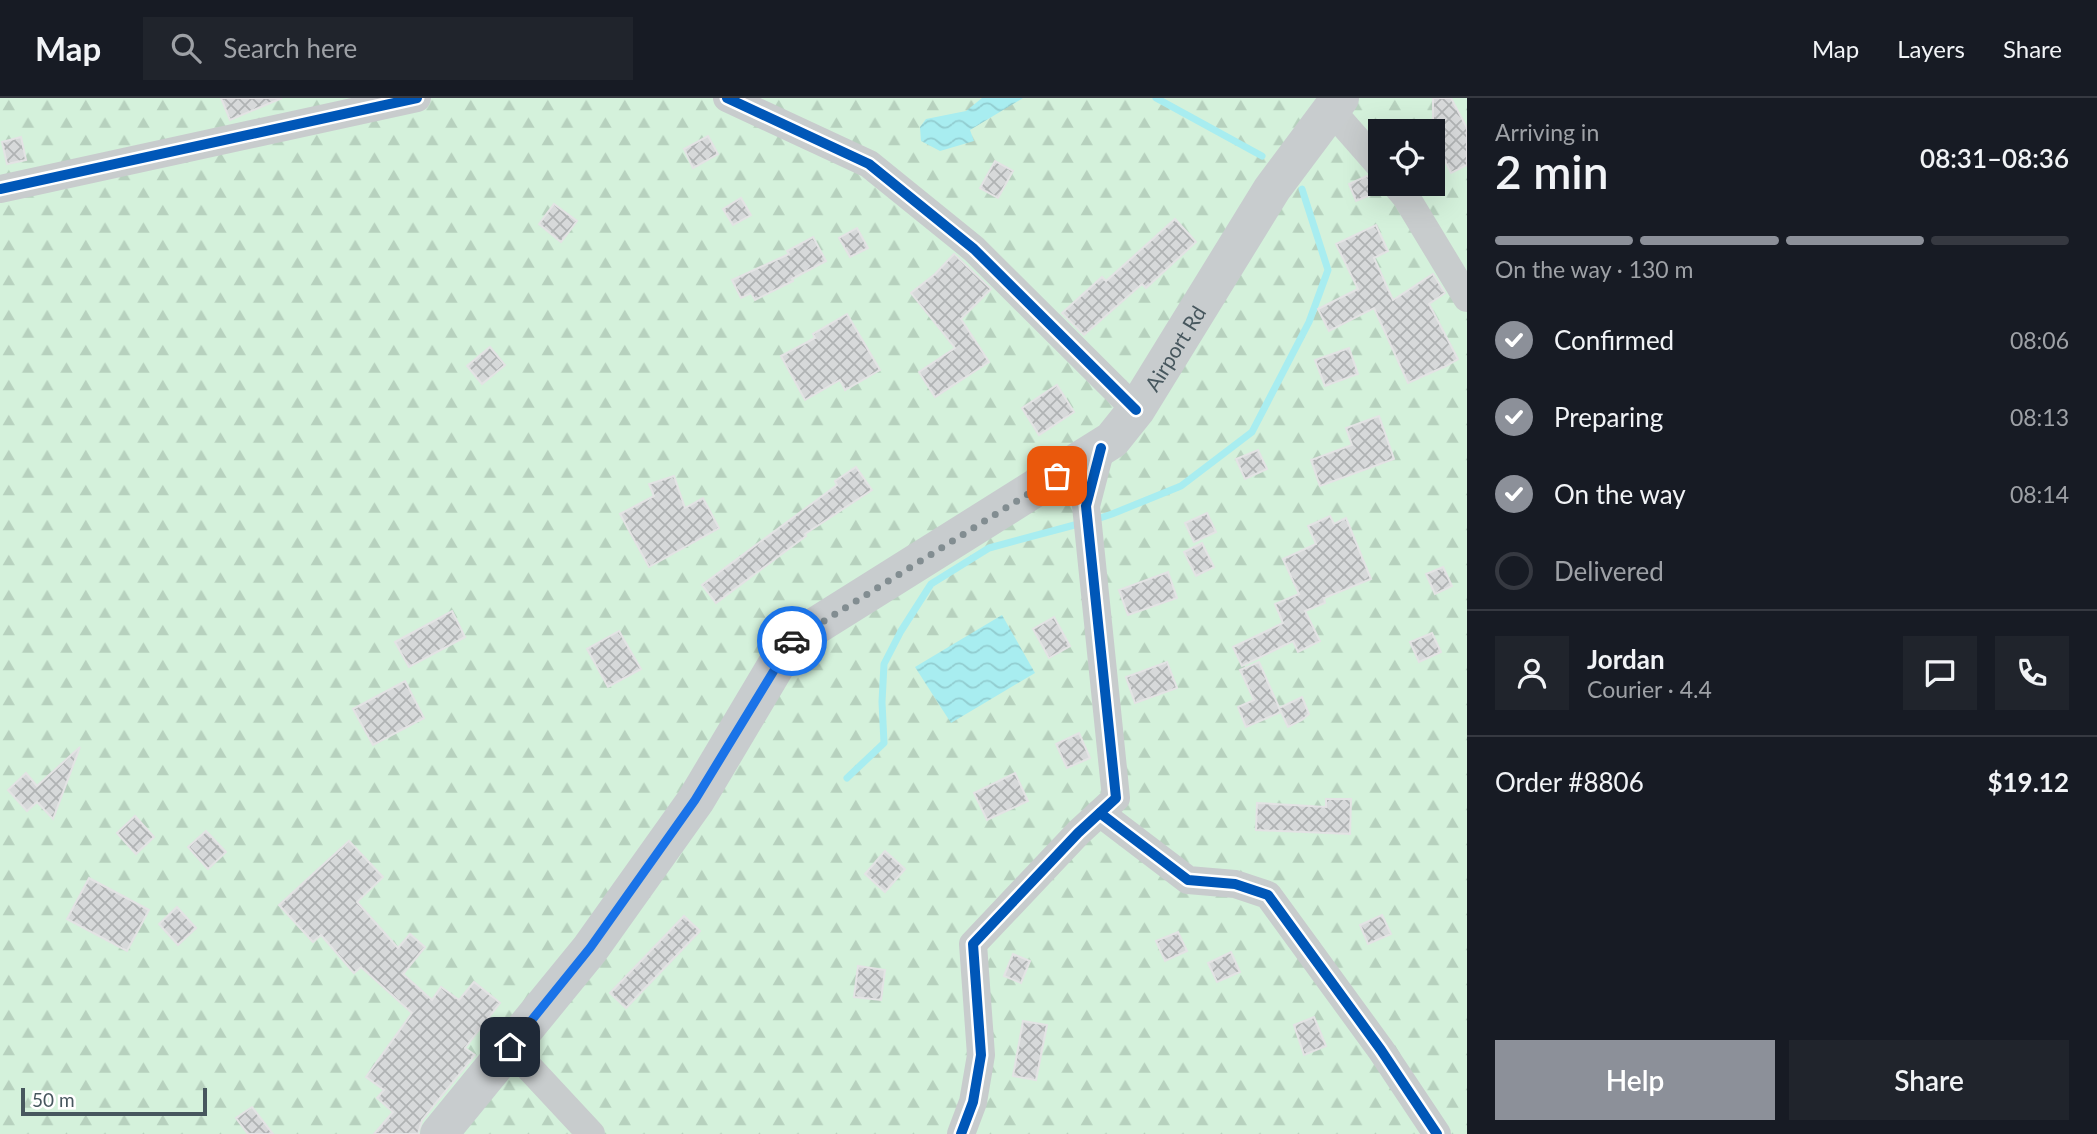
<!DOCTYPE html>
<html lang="en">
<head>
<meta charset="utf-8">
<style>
  :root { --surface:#171b24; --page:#20242c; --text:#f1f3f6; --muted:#9ea1a6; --line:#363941; --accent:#8c9099 }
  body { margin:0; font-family:Lato,sans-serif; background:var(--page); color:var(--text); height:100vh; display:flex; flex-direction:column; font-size:26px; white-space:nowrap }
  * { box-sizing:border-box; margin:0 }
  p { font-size:23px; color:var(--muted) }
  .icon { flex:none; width:38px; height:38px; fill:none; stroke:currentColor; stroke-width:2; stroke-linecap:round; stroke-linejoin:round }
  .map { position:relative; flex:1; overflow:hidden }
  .panel { display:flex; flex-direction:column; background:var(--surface); width:630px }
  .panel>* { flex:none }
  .controls { position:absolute; left:1368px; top:21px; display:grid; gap:14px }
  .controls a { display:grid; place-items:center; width:77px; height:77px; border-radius:0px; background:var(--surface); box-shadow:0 7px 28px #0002; font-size:35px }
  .scale { position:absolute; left:21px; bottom:18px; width:186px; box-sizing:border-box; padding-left:7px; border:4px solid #47575e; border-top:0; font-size:19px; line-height:24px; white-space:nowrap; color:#47575e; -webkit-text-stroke:5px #fff; paint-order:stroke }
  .pin { position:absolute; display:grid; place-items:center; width:60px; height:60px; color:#fff; margin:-30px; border-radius:14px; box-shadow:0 4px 10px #0006 }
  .courier { position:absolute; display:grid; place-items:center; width:70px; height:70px; margin:-35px; border:5px solid #1a73e8; border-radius:50%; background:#fff; color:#222; box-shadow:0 2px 9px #0007 }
  .headline em { font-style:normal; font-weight:600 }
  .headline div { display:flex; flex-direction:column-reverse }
  .headline { display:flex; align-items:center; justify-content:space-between; height:119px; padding:0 28px }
  h1 { font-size:46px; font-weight:600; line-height:52px }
  .bar { display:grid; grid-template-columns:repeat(4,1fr); gap:10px 7px; align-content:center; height:84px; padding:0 28px }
  .bar i { height:9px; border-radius:5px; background:var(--line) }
  .bar .selected { background:var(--accent) }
  .bar p { grid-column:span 4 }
  .line { display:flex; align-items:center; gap:18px; padding:0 28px; border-top:2px solid var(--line) }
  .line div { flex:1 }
  .round { display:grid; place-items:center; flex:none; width:74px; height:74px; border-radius:0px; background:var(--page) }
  ol { padding:0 28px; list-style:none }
  li { display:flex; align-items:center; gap:21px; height:77px }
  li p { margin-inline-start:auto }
  li .icon { padding:7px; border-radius:50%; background:var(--accent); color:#fff; stroke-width:4 }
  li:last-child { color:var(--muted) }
  li i { width:38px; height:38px; border:4px solid var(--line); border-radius:50% }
  .action { display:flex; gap:14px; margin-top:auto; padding:14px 28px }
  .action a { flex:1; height:80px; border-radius:0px; background:var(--accent); color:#fff; font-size:28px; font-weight:600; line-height:80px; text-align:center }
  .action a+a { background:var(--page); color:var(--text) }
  header { display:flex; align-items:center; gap:42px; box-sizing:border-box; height:98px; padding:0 35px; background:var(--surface); border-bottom:2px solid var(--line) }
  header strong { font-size:33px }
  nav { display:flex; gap:38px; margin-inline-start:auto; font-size:24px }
  .search { width:490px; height:63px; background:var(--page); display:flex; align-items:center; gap:18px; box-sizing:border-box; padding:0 24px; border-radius:0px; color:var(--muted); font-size:26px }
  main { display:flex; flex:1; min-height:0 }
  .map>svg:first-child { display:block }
  .forest { fill:url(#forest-firs); fill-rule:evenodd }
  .water { fill:url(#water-waves) }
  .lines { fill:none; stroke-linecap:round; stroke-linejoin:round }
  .stream { stroke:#a8edf0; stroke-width:7 }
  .building { fill:url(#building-cross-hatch); stroke:#e3e3e4; stroke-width:2 }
  .street { stroke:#c8cccd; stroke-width:28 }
  .secondary { stroke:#c8ccce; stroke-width:38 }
  .cycleway-casing { stroke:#fff; stroke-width:15 }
  .cycleway { stroke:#0057b8; stroke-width:10 }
  .done { stroke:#828d91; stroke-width:7; stroke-dasharray:0 12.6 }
  .route { stroke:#1a73e8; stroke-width:9 }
  .labels { text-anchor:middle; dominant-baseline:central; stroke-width:5; stroke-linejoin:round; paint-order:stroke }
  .street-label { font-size:21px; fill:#47575e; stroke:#fff }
</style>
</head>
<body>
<header>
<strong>Map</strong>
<div class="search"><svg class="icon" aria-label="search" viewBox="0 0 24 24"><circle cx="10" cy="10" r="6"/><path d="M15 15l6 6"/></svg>Search here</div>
<nav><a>Map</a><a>Layers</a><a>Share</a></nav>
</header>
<main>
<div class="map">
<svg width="1467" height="1036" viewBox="0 0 1467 1036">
  <defs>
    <pattern id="forest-firs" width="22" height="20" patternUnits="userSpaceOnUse" patternTransform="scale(1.75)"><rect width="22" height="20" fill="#d4f1db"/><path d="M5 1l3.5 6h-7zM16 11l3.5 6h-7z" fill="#b7d1be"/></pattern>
    <pattern id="water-waves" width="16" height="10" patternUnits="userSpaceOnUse" patternTransform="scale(1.75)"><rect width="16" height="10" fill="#a8edf0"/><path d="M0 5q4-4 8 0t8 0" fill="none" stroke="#92cdd0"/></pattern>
    <pattern id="building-cross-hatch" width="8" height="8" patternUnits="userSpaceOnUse" patternTransform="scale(1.75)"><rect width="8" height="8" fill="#d7d9da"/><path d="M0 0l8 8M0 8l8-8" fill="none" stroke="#b0b3b4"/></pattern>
  </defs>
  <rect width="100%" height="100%" fill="#f1f1f1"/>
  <!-- forest -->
  <path class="forest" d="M0,0h1467v1036h-1467zM1381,33h52v53h-52z"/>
  <!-- water -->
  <g class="water">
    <polygon points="982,0 1023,0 970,32 974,43 940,53 921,43 920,29 926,21 966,13"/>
    <polygon points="1002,517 1035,575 951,625 915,569"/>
  </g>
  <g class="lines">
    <!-- stream -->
    <g class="stream">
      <polyline points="1156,0 1262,58"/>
      <polyline points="1094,422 1112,416 1181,388 1252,334 1309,224 1328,172 1302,91"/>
      <polyline points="847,680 884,645 882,604 884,566 901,533 931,486 989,450 1082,425"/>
    </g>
  </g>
  <!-- building -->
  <g class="building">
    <polygon points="221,0 282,0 230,22"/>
    <polygon points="1433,0 1451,0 1467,30 1467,67 1451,75 1433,39"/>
    <polygon points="708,38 718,56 693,70 684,51"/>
    <polygon points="21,39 26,62 7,66 2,44"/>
    <polygon points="995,63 1013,73 998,100 980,90"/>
    <polygon points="1367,78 1374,83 1378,94 1356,103 1349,86"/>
    <polygon points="741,100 751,117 733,127 723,111"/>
    <polygon points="554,106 577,123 561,144 539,126"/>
    <polygon points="1175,121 1196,144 1146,190 1142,186 1084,237 1062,215 1102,179 1106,183"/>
    <polygon points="1376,127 1388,153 1374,160 1393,202 1433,176 1445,195 1429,206 1458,261 1446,268 1408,285 1374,210 1329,233 1318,211 1358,191 1336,146"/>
    <polygon points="857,130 868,150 850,159 839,140"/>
    <polygon points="813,139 826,163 792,181 793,183 755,202 751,195 741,200 732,182 789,156 787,153"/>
    <polygon points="954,156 991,191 961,221 989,264 935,299 919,274 955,250 911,195 935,176"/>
    <polygon points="847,216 880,272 845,292 840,282 805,302 781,258 815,240 813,236"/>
    <polygon points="490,249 505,267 482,286 467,268"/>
    <polygon points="1349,250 1358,276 1325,288 1315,262"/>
    <polygon points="1057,287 1074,314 1039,337 1022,310"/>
    <polygon points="1379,318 1394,361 1320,388 1311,362 1352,347 1346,330"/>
    <polygon points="1258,352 1267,371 1245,381 1236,361"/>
    <polygon points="856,369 872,392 805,436 806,438 716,505 702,487 837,387 835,383"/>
    <polygon points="674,378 685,410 703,400 719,430 649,469 620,416 654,398 649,386"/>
    <polygon points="1207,415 1216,434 1194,444 1185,425"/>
    <polygon points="1330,418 1334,426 1346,420 1371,481 1324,500 1325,505 1305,513 1320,543 1298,554 1293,543 1242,568 1233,549 1283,525 1275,506 1299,496 1283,461 1316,446 1308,428"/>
    <polygon points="1202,445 1214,469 1196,478 1184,454"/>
    <polygon points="1443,469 1452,488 1435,496 1426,476"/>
    <polygon points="1168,474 1177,500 1128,517 1119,492"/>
    <polygon points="452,513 465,539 409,569 395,544"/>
    <polygon points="1054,519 1070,548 1049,560 1033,531"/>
    <polygon points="619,533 641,571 608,589 587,551"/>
    <polygon points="1432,535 1441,554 1419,564 1410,544"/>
    <polygon points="1167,564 1177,590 1135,605 1126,579"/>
    <polygon points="1259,564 1281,614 1246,629 1238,609 1254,602 1240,572"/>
    <polygon points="405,583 424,620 373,647 353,611"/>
    <polygon points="1302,599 1309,616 1302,622 1288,629 1279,610"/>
    <polygon points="1079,635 1090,660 1067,670 1056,646"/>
    <polygon points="80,649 53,721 37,704 27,713 8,692 26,675 37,688"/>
    <polygon points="1015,675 1028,703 987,722 974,695"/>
    <polygon points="1326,701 1351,701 1350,736 1256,732 1257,705 1326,709"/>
    <polygon points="135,718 154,739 136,756 117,735"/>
    <polygon points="206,733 226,754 208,771 188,749"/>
    <polygon points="349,743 383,779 357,804 398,850 410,836 425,849 403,876 432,902 441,889 459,902 474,884 500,905 465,950 475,957 422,1022 418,1036 374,1036 393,1014 377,1000 384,992 366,979 412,915 361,869 354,875 321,837 313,844 279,807"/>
    <polygon points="885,753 905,771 885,794 865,776"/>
    <polygon points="89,780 149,812 127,853 67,821"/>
    <polygon points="177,809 196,830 178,847 159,826"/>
    <polygon points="1382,817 1391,836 1368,846 1360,827"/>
    <polygon points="684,818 700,833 626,910 610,895"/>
    <polygon points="1178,834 1187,853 1165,863 1156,843"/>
    <polygon points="1231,854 1240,874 1217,884 1208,865"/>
    <polygon points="1013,856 1030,863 1021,885 1004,878"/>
    <polygon points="858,868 885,872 881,902 854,899"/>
    <polygon points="1314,919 1326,948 1304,957 1294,927"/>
    <polygon points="1023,923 1047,927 1036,982 1013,978"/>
    <polygon points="252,1009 273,1036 248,1036 236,1020"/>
  </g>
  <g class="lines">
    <!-- street -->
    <g class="street">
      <polyline points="727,0 869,66 974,151 1136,312"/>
      <polyline points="1331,12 1381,69"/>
      <polyline points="1395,86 1406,99 1467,200"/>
      <polyline points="0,91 417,0"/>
      <polyline points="1100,715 1188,782 1235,786 1268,797 1381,952 1437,1036"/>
      <polyline points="510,949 591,1036"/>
      <polyline points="961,1036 973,1004 981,957 973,846 1078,735 1116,700 1086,408 1101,350"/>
    </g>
    <!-- secondary -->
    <path class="secondary" id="s1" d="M439,1036l151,-185 106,-149 94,-158 322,-202 24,-30 136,-221 68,-91"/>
    <!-- cycleway casing -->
    <g class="cycleway-casing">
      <g id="cycleway">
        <polyline points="727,0 869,66 974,151 1136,312"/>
        <polyline points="0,91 417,0"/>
        <polyline points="1100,715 1188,782 1235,786 1268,797 1381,952 1437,1036"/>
        <polyline points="961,1036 973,1004 981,957 973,846 1078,735 1116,700 1086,408 1101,350"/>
      </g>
    </g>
    <!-- cycleway -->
    <use href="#cycleway" class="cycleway"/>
  </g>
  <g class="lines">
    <!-- done -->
    <polyline class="done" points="792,543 1057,378"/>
    <!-- route -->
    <polyline class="route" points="510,949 590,850 695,702 792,543"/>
  </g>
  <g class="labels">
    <!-- street labels -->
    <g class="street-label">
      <text stroke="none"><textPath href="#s1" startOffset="1097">Airport Rd</textPath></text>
    </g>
  </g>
</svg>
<div class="controls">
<a><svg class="icon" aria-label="locate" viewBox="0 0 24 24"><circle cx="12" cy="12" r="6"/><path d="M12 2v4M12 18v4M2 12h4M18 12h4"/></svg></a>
</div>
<div class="scale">50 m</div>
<div class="pin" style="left:1057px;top:378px;background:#ea580c"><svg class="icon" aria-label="bag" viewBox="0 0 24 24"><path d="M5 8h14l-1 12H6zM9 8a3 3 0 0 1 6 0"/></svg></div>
<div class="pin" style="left:510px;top:949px;background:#1f2937"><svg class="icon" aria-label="home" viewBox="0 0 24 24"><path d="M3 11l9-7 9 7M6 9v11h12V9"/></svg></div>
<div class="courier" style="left:792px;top:543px"><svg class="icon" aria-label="car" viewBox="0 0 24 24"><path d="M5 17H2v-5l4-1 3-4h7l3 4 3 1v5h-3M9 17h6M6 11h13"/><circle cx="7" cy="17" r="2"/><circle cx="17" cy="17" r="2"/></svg></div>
</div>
<section class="panel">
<div class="headline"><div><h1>2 min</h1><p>Arriving in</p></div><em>08:31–08:36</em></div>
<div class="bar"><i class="selected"></i><i class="selected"></i><i class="selected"></i><i></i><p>On the way · 130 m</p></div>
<ol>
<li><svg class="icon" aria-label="check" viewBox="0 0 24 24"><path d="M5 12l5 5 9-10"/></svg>Confirmed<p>08:06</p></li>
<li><svg class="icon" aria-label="check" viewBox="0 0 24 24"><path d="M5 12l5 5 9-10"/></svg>Preparing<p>08:13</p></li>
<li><svg class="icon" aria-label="check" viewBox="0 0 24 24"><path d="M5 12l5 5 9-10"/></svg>On the way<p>08:14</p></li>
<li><i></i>Delivered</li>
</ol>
<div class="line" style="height:126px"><a class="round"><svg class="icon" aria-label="person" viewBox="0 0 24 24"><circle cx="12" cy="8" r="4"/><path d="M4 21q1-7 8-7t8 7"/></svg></a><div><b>Jordan</b><p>Courier · 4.4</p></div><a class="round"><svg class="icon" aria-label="chat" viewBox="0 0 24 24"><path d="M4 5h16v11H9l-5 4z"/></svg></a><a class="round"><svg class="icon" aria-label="phone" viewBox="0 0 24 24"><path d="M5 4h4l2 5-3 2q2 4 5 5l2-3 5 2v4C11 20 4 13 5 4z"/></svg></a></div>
<div class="line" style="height:91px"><div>Order #8806</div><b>$19.12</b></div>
<div class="action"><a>Help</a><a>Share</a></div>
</section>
</main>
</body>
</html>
